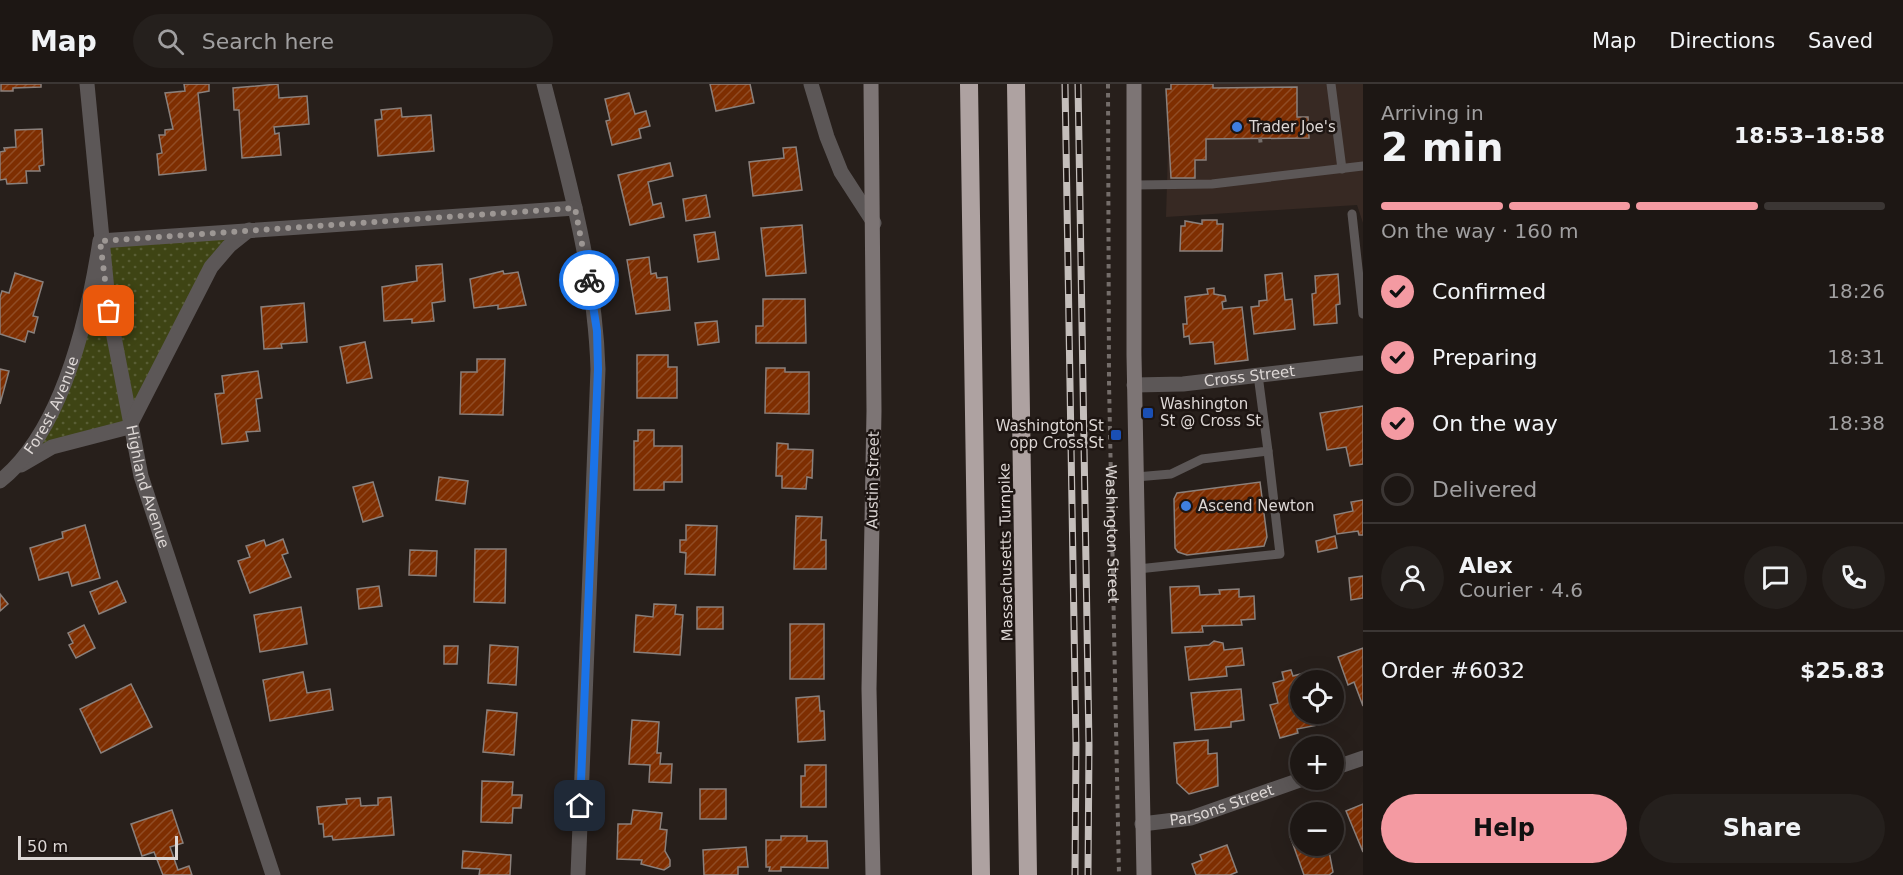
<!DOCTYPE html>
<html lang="en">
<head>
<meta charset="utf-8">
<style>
  :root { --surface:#1d1714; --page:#25201d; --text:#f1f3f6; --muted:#a09fa0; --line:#3b3634; --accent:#f49aa2 }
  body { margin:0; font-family:"DejaVu Sans",sans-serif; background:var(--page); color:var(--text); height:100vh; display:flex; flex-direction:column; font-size:22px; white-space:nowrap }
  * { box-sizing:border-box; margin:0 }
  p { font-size:20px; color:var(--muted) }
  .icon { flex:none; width:33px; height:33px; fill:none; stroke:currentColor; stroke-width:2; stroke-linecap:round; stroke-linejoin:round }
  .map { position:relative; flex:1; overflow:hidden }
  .panel { display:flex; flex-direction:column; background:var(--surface); width:540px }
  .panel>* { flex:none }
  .buttons { position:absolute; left:1290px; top:586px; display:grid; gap:12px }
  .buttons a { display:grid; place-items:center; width:54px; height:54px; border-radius:50%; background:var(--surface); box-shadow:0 6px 24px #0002,0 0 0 2px var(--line); font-size:30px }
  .scale { position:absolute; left:18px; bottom:15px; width:160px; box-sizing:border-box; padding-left:6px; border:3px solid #ddd7d5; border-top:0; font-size:16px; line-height:21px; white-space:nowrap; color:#ddd7d5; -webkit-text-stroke:4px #1d1512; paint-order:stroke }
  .pin { position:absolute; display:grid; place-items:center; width:51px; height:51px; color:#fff; margin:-26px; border-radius:12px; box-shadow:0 3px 9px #0006 }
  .courier { position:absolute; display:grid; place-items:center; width:60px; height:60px; margin:-30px; border:4px solid #1a73e8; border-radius:50%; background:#fff; color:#222; box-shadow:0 2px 8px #0007 }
  .headline em { font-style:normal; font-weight:700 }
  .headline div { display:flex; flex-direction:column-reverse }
  .headline { display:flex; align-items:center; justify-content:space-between; height:102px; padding:0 18px }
  h1 { font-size:39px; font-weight:700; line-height:45px }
  .bar { display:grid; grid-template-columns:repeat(4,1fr); gap:9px 6px; align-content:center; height:72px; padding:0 18px }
  .bar i { height:8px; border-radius:4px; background:var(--line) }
  .bar .current { background:var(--accent) }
  .bar p { grid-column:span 4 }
  .line { display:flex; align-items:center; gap:15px; padding:0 18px; border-top:2px solid var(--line) }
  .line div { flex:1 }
  .round { display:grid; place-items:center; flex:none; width:63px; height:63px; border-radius:32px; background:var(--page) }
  ol { padding:0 18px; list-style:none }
  li { display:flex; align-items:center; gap:18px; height:66px }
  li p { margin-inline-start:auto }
  li .icon { padding:6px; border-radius:50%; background:var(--accent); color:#111; stroke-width:4 }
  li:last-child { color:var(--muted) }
  li i { width:33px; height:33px; border:3px solid var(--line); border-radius:50% }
  .primary-button { display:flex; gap:12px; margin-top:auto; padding:12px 18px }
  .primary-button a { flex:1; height:69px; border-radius:36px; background:var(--accent); color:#111; font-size:24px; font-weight:700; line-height:69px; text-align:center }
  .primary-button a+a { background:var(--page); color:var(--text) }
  header { display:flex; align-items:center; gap:36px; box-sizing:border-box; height:84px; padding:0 30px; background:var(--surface); border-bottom:2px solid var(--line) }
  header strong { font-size:28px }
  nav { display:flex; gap:33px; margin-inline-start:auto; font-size:21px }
  .search { width:420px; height:54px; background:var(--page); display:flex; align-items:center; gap:15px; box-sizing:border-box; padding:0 21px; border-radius:33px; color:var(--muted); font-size:22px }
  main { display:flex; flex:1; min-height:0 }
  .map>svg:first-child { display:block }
  .built { fill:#372923 }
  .park { fill:url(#park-dots) }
  .building { fill:url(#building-hatch); stroke:#8a807c; stroke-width:1.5 }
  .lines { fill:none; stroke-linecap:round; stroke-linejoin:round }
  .path { stroke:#746d6a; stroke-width:4; stroke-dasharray:4.5 4.5; stroke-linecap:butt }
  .lane { stroke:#5c5757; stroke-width:9 }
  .street { stroke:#5c5757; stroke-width:15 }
  .secondary { stroke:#7d7575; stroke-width:15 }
  .highway { stroke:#aea2a1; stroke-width:18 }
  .rail-casing { stroke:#c4bebb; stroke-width:7 }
  .rail { stroke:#1d1512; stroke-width:4.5; stroke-dasharray:14; stroke-linecap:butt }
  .done { stroke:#9d9794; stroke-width:6; stroke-dasharray:0 10.8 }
  .route { stroke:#1a73e8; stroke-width:8 }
  .shop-dot { fill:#3f7fe0; stroke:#1d1512; stroke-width:2 }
  .transit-dot { fill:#1a4fb4; stroke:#1d1512; stroke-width:2 }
  .labels { text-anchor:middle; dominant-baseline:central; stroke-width:5; stroke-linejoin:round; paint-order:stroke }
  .poi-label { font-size:15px; fill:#ddd7d5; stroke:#1d1512; text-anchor:start }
  .street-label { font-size:15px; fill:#ddd7d5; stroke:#1d1512 }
</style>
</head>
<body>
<header>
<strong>Map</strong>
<div class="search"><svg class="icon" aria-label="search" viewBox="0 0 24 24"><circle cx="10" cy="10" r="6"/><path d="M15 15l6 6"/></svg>Search here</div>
<nav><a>Map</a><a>Directions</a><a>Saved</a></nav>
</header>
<main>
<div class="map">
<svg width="1363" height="791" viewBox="0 0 1363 791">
  <defs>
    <pattern id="park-dots" width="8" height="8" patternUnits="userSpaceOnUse" patternTransform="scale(1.5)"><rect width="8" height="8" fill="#3e4414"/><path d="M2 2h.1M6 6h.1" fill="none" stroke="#595e35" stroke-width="1.8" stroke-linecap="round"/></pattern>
    <pattern id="building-hatch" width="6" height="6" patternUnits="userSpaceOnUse" patternTransform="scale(1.5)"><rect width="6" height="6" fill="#7e2e01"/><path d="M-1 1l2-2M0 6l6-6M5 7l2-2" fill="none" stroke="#904c25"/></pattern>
  </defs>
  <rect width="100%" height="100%" fill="#271f1b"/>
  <!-- built -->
  <polygon class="built" points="1170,0 1363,0 1363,139 1357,121 1166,133"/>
  <!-- park -->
  <polygon class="park" points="249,146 229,162 129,343 20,382 59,310 100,157"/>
  <!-- building -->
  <g class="building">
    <polygon points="1,0 41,0 41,3 13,4 13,7 1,7"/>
    <polygon points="184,0 209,0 209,7 198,9 206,86 159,91 157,70 162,69 159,51 165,51 165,46 173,45 165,9 185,7"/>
    <polygon points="278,0 279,14 307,12 309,40 274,43 275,50 279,49 281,71 242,74 239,26 234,26 233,4"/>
    <polygon points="710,0 750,0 754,19 716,27"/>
    <polygon points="1171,0 1213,0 1213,4 1297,3 1297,33 1308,33 1309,54 1206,55 1206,76 1195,76 1195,94 1171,94 1166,5 1171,5"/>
    <polygon points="629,9 635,30 646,27 650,42 639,45 641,54 612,61 606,37 610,36 605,15"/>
    <polygon points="401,24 402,33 431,31 434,67 378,72 375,36 382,35 381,26"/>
    <polygon points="42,45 44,81 39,82 40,87 26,87 27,99 7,100 6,95 0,96 0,68 5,67 4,64 16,63 15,46"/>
    <polygon points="796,63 802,106 753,112 749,78 784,74 783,64"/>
    <polygon points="670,79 673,92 648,98 653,121 661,119 664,133 630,141 618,91"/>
    <polygon points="706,111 710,133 686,137 683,115"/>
    <polygon points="1202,136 1217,136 1217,140 1223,140 1222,167 1180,167 1181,142 1185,142 1185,137 1202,140"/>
    <polygon points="802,141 806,189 766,192 761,144"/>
    <polygon points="715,148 719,175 698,178 694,151"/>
    <polygon points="649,173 651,190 656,189 657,194 667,193 670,226 636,230 627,176"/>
    <polygon points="442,180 445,217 432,219 434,237 412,239 412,235 384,237 382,203 417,197 416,182"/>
    <polygon points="503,187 504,190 518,188 526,221 498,225 498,221 474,224 470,195"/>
    <polygon points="15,189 43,198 33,232 38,233 34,249 28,247 25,258 0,250 0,213 2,207 9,209"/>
    <polygon points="1282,189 1285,216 1292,215 1295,245 1254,250 1251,223 1259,222 1259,217 1267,216 1265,191"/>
    <polygon points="1338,190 1340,220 1336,221 1337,239 1314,241 1312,210 1316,209 1315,192"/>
    <polygon points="1214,204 1214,210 1225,212 1226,217 1222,218 1223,225 1242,223 1248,276 1215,280 1213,258 1190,260 1189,252 1184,253 1183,240 1187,240 1185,213 1208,210 1207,205"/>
    <polygon points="763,215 805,215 806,259 756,259 756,242 763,242"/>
    <polygon points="304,219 307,258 281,260 282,264 264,265 261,223"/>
    <polygon points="717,237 719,258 698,261 695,239"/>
    <polygon points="365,258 372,294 347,299 340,263"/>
    <polygon points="637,271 668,271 668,283 677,283 677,314 637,314"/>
    <polygon points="477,275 505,275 503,331 460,330 461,288 477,288"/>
    <polygon points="766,284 785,284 785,288 809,288 809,330 765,329"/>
    <polygon points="0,285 9,287 0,320"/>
    <polygon points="258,287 262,314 256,315 260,347 246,348 248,357 222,360 215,310 224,309 222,292"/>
    <polygon points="1363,322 1363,380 1350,382 1346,363 1327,366 1320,329"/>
    <polygon points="638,346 654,346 654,362 682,362 682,398 664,398 664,406 634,406 634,357 638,357"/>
    <polygon points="777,359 788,360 788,365 813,366 812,394 807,393 806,405 782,404 782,392 776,392"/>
    <polygon points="439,393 468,397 465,420 436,416"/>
    <polygon points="373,398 383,432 363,438 353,403"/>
    <polygon points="1260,398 1267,453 1264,462 1187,471 1178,468 1175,464 1174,415 1177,409"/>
    <polygon points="1363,416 1363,451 1359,451 1358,447 1337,450 1334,431 1353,427 1351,418"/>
    <polygon points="796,432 822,433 821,456 826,456 826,485 794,485"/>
    <polygon points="85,441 100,494 72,502 68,488 39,496 30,464 63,454 62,448"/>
    <polygon points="686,441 717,442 715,491 685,490 686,469 680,468 680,456 686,456"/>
    <polygon points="1335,452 1337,464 1318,468 1316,457"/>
    <polygon points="283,455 288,469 282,471 291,493 250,509 238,477 250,473 246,462 264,456 266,462"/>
    <polygon points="475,465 506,465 505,519 474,518"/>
    <polygon points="410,466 437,467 436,492 409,491"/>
    <polygon points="1363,492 1363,514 1351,516 1349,494"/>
    <polygon points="117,497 126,518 99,530 90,508"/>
    <polygon points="379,502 382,522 359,525 357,505"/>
    <polygon points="1199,502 1200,511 1220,510 1219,506 1239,505 1239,513 1254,512 1255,535 1241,536 1242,541 1202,542 1203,548 1172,549 1170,503"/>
    <polygon points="0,510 8,520 0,527"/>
    <polygon points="654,520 676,521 675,530 683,531 680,571 634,568 636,531 653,533"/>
    <polygon points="301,523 307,560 260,568 254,531"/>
    <rect x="697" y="523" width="26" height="22"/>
    <rect x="790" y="540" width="34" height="55"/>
    <polygon points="84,541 95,564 76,574 69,561 73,559 68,549"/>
    <polygon points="1214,557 1223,559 1224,566 1242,564 1244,581 1226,583 1227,592 1189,596 1185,563 1209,561"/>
    <polygon points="490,561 518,563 516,601 488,599"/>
    <polygon points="444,562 458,562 457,580 444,580"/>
    <polygon points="1363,564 1363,622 1354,598 1348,601 1338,573"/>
    <polygon points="1291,586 1293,592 1308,588 1311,597 1300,597 1300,630 1320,630 1323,640 1297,645 1298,649 1280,654 1270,621 1278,619 1273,599 1284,596 1282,588"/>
    <polygon points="303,588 307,609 330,605 333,626 270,637 263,596"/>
    <polygon points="131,600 152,643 101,669 80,625"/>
    <polygon points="1241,605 1244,636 1231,638 1231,643 1195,646 1191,609"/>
    <polygon points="819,612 820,627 824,627 825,656 798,658 796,614"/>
    <polygon points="487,626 517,629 514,671 483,668"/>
    <polygon points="632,636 659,638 657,669 661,669 660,680 672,680 671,699 649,698 650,681 629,680"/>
    <polygon points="1208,656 1208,670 1217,669 1218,702 1189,710 1177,699 1174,659"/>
    <polygon points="805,681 826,681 826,723 801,723 801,692 805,692"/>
    <polygon points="482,697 513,698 512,711 522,711 521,724 513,724 512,739 481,738"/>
    <rect x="700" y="705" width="26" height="30"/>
    <polygon points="391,713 394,751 333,756 332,752 324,753 323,740 319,740 317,723 347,720 346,715 360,714 361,722 378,721 378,714"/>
    <polygon points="1363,720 1363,768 1346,727"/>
    <polygon points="172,726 183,759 170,763 178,786 189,782 192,791 163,791 154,768 142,772 131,740"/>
    <polygon points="633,726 662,729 660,745 667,746 665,767 670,776 670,782 664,786 641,780 642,776 617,775 618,740 631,740"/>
    <polygon points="1297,740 1300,742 1300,762 1328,762 1333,788 1329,791 1304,791 1290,752 1294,750 1293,747"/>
    <polygon points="781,752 807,752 807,757 827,757 828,784 781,783 781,787 769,787 770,783 766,783 766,756 781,756"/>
    <polygon points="1227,761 1237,788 1230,791 1196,791 1192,780 1202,776 1200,771"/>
    <polygon points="746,763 748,783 738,783 738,791 704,791 703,766"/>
    <polygon points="463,767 511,771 510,791 479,791 480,785 462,784"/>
  </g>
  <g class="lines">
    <!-- path -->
    <g class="path">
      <path id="s1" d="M1108,0l1,298 10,493"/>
      <polyline points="1260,54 1261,62"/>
    </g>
    <!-- lane -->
    <g class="lane">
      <polyline points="1331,0 1342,85"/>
      <polyline points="1135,101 1212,100 1363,82"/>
      <polyline points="1352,130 1363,230"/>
      <polyline points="1136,393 1171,390 1202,375 1268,367 1258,291"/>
      <polyline points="1138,485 1280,470 1268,367"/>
    </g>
    <!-- street -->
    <g class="street">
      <path id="s2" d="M87,0l22,227 32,165 132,399"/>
      <path d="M544,0c24,94 51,188 54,285l-20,506"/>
      <polyline points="811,0 827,53 841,88 874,139"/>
      <path id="s3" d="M1134,301l49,-1 180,-21"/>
      <polyline points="21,381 52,363 129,343 211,183 229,162 249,146"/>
      <path id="s4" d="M0,397c63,-50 88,-163 100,-240l475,-33"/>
      <polyline points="1334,684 1363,674"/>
      <path id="s5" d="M1142,740l49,-6 109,-38"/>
    </g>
    <!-- secondary -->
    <g class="secondary">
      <polyline points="871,0 874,327 869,605 873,791"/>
      <polyline points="1134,0 1134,271 1144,791"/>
    </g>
    <!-- highway -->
    <g class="highway">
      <polyline points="969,0 981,791"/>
      <polyline points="1016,0 1028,791"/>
    </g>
    <!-- rail casing -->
    <g class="rail-casing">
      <g id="rail">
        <polyline points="1065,0 1076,661 1075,791"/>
        <polyline points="1078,0 1089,661 1088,791"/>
      </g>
    </g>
    <!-- rail -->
    <use href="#rail" class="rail"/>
  </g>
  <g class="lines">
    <!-- done -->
    <polyline class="done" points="109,227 100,157 575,124 589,196"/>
    <!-- route -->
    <polyline class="route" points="580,722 598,285 597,247 589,196"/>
  </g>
  <!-- markers -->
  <g class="shop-dot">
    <circle cx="1237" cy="43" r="6"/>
    <circle cx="1186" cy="422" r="6"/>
  </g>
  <g class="transit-dot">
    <rect x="1142" y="323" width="12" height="12" rx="3"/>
    <rect x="1110" y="345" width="12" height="12" rx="3"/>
  </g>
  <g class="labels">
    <!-- poi labels -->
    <g class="poi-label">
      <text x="1249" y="43">Trader Joe's</text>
      <text x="1160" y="320">Washington<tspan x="1160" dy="17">St @ Cross St</tspan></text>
      <text x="1104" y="342" text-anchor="end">Washington St<tspan x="1104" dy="17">opp Cross St</tspan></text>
      <text x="1198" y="422">Ascend Newton</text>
    </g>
    <!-- street labels -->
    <g class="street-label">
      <text stroke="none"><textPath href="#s3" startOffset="116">Cross Street</textPath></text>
      <text stroke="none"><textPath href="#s4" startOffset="93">Forest Avenue</textPath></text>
      <text transform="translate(873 396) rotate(-89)">Austin Street</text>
      <text stroke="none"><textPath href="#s2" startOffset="408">Highland Avenue</textPath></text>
      <text stroke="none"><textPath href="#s1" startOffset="450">Washington Street</textPath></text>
      <text transform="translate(1006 468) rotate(-91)">Massachusetts Turnpike</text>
      <text stroke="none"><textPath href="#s5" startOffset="82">Parsons Street</textPath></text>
    </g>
  </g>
</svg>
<div class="buttons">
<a><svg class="icon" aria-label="locate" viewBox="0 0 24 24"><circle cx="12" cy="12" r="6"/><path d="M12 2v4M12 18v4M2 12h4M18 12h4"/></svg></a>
<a>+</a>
<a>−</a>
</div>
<div class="scale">50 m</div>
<div class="pin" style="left:109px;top:227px;background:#ea580c"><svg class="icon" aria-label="bag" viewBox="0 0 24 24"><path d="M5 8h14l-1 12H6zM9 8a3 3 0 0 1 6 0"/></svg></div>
<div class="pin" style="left:580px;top:722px;background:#1f2937"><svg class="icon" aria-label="home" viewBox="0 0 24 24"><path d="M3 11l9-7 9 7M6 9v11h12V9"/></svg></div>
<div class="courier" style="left:589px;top:196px"><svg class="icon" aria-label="bike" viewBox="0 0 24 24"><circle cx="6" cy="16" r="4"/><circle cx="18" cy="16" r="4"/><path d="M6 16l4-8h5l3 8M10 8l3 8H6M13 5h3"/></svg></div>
</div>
<section class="panel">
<div class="headline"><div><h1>2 min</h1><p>Arriving in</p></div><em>18:53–18:58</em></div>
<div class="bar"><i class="current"></i><i class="current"></i><i class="current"></i><i></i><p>On the way · 160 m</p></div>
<ol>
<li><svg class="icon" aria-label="check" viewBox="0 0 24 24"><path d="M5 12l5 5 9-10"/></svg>Confirmed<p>18:26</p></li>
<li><svg class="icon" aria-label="check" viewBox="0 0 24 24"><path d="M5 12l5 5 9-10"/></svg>Preparing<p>18:31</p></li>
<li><svg class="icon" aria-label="check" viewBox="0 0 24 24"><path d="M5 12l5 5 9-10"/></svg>On the way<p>18:38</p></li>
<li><i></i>Delivered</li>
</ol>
<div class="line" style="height:108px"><a class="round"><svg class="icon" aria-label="person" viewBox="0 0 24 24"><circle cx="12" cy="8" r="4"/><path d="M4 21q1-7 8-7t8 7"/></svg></a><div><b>Alex</b><p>Courier · 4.6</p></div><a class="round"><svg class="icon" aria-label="chat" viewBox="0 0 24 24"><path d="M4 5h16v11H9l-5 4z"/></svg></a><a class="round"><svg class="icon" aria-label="phone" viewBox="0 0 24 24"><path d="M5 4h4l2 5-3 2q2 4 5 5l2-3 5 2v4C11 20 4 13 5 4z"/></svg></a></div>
<div class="line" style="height:78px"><div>Order #6032</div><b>$25.83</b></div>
<div class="primary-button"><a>Help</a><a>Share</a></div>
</section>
</main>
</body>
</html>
